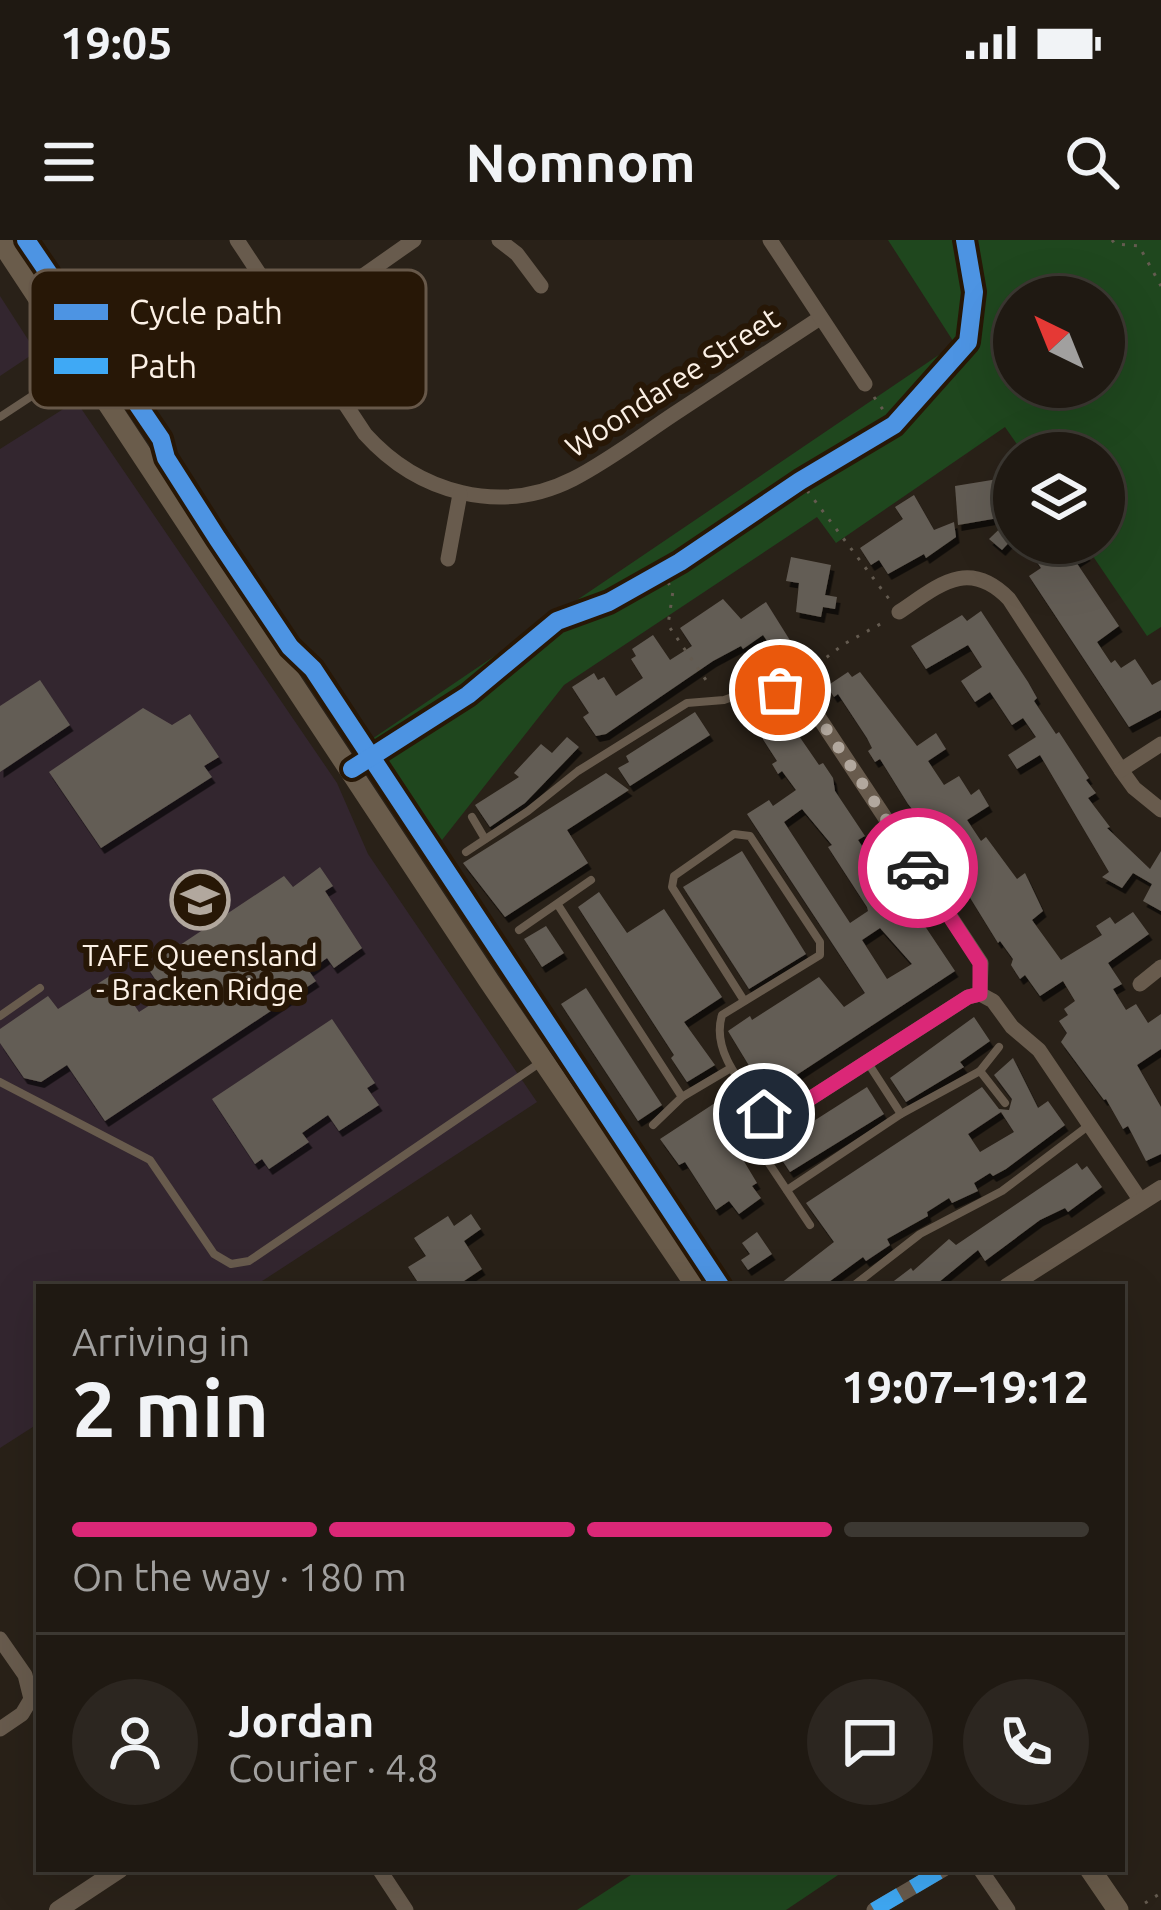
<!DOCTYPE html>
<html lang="en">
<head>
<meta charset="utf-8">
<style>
  :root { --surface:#1f1912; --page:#2c2620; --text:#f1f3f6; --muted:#a1a09f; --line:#3c3832; --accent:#db2777 }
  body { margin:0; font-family:Ubuntu,sans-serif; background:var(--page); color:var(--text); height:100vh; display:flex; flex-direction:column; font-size:45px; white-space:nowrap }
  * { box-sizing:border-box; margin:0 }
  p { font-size:39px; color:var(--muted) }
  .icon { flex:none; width:66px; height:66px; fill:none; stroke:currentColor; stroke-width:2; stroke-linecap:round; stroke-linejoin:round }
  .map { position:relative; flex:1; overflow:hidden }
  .panel { position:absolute; left:36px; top:1044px; width:1089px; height:588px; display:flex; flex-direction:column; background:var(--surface); border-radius:0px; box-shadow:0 12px 48px #0002,0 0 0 3px var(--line) }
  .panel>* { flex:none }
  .needle { width:78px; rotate:317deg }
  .controls { position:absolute; left:993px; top:36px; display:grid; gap:24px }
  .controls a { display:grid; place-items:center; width:132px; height:132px; border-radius:50%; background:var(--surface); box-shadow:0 12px 48px #0002,0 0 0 3px var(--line); font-size:60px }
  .pin { position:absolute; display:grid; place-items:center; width:102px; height:102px; color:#fff; margin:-51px; border:6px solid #fff; border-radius:50%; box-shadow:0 3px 12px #0007 }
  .courier { position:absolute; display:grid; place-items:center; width:120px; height:120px; margin:-60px; border:9px solid #db2777; border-radius:50%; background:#fff; color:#222; box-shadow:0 3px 15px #0007 }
  .head em { font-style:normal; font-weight:600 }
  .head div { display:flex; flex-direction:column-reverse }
  .head { display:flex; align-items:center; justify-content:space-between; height:204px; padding:0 36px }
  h1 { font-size:78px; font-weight:600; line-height:90px }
  .bar { display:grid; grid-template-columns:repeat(4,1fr); gap:18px 12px; align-content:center; height:144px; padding:0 36px }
  .bar i { height:15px; border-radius:9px; background:var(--line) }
  .bar .current { background:var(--accent) }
  .bar p { grid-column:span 4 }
  .line { display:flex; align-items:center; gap:30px; padding:0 36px; border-top:3px solid var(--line) }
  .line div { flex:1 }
  .round { display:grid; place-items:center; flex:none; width:126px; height:126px; border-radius:63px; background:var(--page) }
  .status { display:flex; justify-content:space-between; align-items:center; height:84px; padding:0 60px; background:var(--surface); direction:ltr }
  .status svg { height:33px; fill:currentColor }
  header { display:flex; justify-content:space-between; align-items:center; height:156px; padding:0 36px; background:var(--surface); font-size:54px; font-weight:600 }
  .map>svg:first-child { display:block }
  .education { fill:#33262f }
  .green { fill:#1f471e; fill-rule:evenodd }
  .building { fill:#645d55; fill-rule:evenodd; filter:url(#shadow) }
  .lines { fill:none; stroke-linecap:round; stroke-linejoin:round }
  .path { stroke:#645b50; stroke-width:3; stroke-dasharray:3 9; stroke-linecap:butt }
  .service { stroke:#685b4d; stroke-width:8 }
  .minor { stroke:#685b4d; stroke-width:15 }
  .tertiary { stroke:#685b4d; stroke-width:18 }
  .secondary { stroke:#6a5c4b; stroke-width:21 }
  .quiet { stroke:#3fa9f5; stroke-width:15; stroke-dasharray:30 15; stroke-linecap:butt }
  .cycleway-casing { stroke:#271706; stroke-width:26 }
  .cycleway { stroke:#4d94e3; stroke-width:18 }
  .done { stroke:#b2a89e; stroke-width:12; stroke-dasharray:0 21.6 }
  .route { stroke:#db2777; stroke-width:15 }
  .labels { text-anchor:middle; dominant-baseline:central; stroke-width:12; stroke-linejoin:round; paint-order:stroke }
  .street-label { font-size:30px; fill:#fcf1e6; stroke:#271706 }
  .poi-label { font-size:30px; fill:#fcf1e6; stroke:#271706 }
  .key { fill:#271706; stroke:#675849; stroke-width:3 }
  .key-label { font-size:33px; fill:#fcf1e6 }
</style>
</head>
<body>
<div class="status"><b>19:05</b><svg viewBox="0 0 49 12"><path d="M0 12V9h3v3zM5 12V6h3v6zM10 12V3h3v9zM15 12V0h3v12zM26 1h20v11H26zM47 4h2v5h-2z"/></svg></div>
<header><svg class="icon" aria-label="menu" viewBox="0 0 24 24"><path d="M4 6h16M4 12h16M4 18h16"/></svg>Nomnom<svg class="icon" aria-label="search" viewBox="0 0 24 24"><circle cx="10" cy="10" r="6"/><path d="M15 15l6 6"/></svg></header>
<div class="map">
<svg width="1161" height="1670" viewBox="0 0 1161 1670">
  <defs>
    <filter id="shadow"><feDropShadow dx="3.5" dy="6" stdDeviation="0" flood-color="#0009"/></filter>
  </defs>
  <rect width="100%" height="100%" fill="#292118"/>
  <!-- education -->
  <g class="education">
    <polygon points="0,56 36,112 0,136"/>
    <polygon points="76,161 337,543 368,614 537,862 253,1047 39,1047 39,1183 0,1208 0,209"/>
  </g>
  <!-- green -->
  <g class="green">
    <path d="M888,0h273v387l-14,9 -63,-93h20v-90h-81l-18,-26 -169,116 -19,-26 -253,168 -122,155 -73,-99 586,-397zM1104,57v90h-90v-90z"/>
    <polygon points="640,1629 847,1629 786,1670 577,1670"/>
  </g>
  <!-- building -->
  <g class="building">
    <polygon points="1004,238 1010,276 958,285 955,246"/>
    <polygon points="914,255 934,290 954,282 956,297 926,318 924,314 888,334 879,320 871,325 860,308 903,279 895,267"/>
    <polygon points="1014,275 1014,297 1002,310 989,299"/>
    <polygon points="1024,303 1079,303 1087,315 1076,322 1119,386 1097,402 1111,423 1115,420 1121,428 1135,419 1152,445 1161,440 1161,470 1129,487 1029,336 1041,328"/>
    <polygon points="791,317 831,325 825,355 837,357 835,369 823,367 821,377 796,372 799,343 786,341"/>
    <polygon points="723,359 741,379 766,362 796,410 780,420 763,395 743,409 741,406 713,421 606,494 596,496 583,477 589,473 572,447 594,433 598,440 604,437 616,456 643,438 631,419 636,416 632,409 653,395 670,420 692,406 680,388"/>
    <polygon points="981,371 1028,442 1037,458 1034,461 1056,494 1059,492 1089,538 1086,540 1096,553 1088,558 1110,587 1107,588 1150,629 1161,611 1161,671 1143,661 1152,644 1133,633 1122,648 1102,637 1109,632 1040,515 1017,529 1008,515 1036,497 1023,478 1012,485 990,452 975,462 961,441 982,427 968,405 926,429 911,406 962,375 967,381"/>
    <polygon points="848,432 852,437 860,432 917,506 936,493 946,509 928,521 944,545 959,536 971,555 979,549 989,566 967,580 981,601 986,597 1017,639 1025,633 1043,671 1032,680 1061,720 1102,695 1096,686 1110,677 1115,684 1133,672 1149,694 1108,723 1122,744 1113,749 1126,770 1136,764 1148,783 1161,774 1161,809 1137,825 1161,867 1161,914 1146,921 1128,886 1123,889 1106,859 1104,860 1061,802 1067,793 1059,781 1068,775 1064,769 1075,761 1063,741 1040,756 1025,735 1020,739 1011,725 1013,719 1000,701 998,703 948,622 938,604 942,602 921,572 917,575 908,564 880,519 875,522 868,511 872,508 867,498 838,454 834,457 827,446"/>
    <polygon points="40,440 70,485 0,532 0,466"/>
    <polygon points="143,468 172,485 190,474 219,517 204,526 212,537 101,608 49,532"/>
    <polygon points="695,472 710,495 630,546 618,528 629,522 626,516"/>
    <path d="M779,477l7,9 4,-3 29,42 4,-2 10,15 2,13 30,45 -7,4 14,21 7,6 5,-2 71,106 -163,107 -8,-11 -25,15 -31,-51 22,-15 2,4 67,-43 25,30 21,-14 -118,-179 22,-14 4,6 23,-16 -14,-19 -4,3 -6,-10 5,-3 -20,-31zM802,569l30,36 -4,2 39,60 1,4 -18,12 -66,-101zM880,688l32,36 -25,15 -25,-39z"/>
    <polygon points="567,497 579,507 525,563 490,587 475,565 519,537 514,533 541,504 552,513"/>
    <polygon points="606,533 629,550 567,590 588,623 505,677 463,623"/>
    <polygon points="742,611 806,714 749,749 683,647"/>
    <polygon points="320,627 333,646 325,651 362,708 334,728 327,718 309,731 316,741 105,881 67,825 41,842 24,838 0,803 0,789 48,756 58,769 113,734 139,772 166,755 147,727 284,636 293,647"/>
    <polygon points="599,652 627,693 664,669 722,757 684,782 715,825 687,842 671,818 674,815 578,667"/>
    <polygon points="546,686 564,713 542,727 524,699"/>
    <polygon points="586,748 662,865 638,881 561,764"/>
    <polygon points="974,777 990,801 960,822 964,827 906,862 890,838"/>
    <polygon points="332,779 375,843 367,848 379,865 339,891 328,875 302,893 309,902 269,929 262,919 255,924 212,859"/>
    <path d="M1013,818l25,50 10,-7 17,24 -59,44 -13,7 -3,-3 -16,10 4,8 -26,12 -3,-5 -22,14 1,4 -41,23 3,6 -24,16 -3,-4 -41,30h-46l58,-45 -28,-39 176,-116 17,22 10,1 3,-11 -18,-24zM1001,872l13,20 -34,20 -12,-18z"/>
    <polygon points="867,847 884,874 790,932 773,907"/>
    <polygon points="718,861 735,887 727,893 757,943 752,946 761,958 739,974 729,961 716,970 685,922 679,925 660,899"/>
    <polygon points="1077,923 1082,930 1087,926 1102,947 1068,972 1065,968 1040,980 985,1021 978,1010 933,1047 886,1047 911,1028 913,1031 949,999 956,1005"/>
    <polygon points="471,974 481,989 464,1001 482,1029 455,1047 421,1047 408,1027 426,1016 414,998 448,976 454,986"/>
    <polygon points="757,992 772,1014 748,1030 741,1020 750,1014 742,1003"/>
  </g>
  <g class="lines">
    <!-- path -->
    <g class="path">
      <polyline points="1112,0 1115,4 1139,6 1161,46"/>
      <polyline points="874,157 894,185"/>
      <polyline points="800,241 889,359"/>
      <polyline points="662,332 673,351 668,385 710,446"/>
      <polyline points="798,439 844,404 884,382"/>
      <polyline points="1145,1663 1161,1653"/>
    </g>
    <!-- service -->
    <g class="service">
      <polyline points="0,177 79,125"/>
      <polyline points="472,577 485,599"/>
      <polyline points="466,612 528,571 578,531 687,463 724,460 738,455"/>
      <polyline points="558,665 682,857"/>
      <polyline points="519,690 591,640"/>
      <path d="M743,759l-71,-112 2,-11 60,-42 16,2 70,106v13l-98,60c-11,36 20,69 41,97"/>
      <polyline points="0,776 40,748"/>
      <polyline points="868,823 901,874"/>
      <polyline points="980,831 1005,863"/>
      <polyline points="0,842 150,920 214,1014 231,1024 249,1021 541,822"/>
      <polyline points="653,885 682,857 731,828"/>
      <polyline points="766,919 810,985"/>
      <polyline points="787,950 901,874 980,831 999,807"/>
      <polyline points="852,1047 920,994 1002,951 1088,886"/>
    </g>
    <!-- minor -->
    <g class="minor">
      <path d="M237,0l128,194c53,59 135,82 208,45 35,-18 68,-43 101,-65 49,-32 98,-64 146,-96"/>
      <polyline points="499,0 517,14 541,46"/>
      <polyline points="770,0 865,144"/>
      <polyline points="293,85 414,0"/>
      <polyline points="448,319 460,254"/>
      <path d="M899,372c39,-26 69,-55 110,-13l112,171 13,18 27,22"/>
      <polyline points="739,454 780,450 806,458 981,723 980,754"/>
      <polyline points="1121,530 1161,504"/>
      <polyline points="1140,744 1161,727"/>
      <polyline points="980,754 993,761 1012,787 1039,810 1141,961"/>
      <polyline points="764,874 797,867 968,757 980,754"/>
      <polyline points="0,1399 25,1435 31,1459 22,1474 0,1489"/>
      <polyline points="379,1629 406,1670"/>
      <polyline points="980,1629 1008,1670"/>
      <polyline points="874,1670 944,1629"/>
    </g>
    <!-- tertiary -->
    <g class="tertiary">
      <polyline points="1007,1047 1161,949"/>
      <polyline points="58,1670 120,1629"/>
    </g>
    <!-- secondary -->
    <g class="secondary">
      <polyline points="0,0 489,741 697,1047"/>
      <polyline points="1090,1629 1118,1670"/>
    </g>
    <!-- quiet -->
    <polyline class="quiet" points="874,1670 944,1629"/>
    <!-- cycleway casing -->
    <g class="cycleway-casing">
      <g id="cycleway">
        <polyline points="26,0 161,199 166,218 217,298 290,407 313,429 721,1047"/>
        <polyline points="352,529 468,455 557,381 609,362 680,322 800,241 894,185 968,102 974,52 965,0"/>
      </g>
    </g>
    <!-- cycleway -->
    <use href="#cycleway" class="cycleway"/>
  </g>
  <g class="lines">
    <!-- done -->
    <polyline class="done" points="780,450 806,458 918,628"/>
    <!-- route -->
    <polyline class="route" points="764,874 797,867 968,757 980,754 980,723 918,628"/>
  </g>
  <!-- icons -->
  <defs>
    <g id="university-ring" transform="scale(3)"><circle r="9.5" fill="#271706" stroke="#b2a89e" stroke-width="1.5"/><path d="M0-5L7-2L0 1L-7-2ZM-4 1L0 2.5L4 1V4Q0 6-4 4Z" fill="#b2a89e"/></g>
  </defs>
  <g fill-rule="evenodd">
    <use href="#university-ring" x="200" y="660"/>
  </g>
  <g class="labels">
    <!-- street labels -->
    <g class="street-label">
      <text transform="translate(672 142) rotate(-33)">Woondaree Street</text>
    </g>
    <!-- poi labels -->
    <g class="poi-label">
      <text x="200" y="715">TAFE Queensland<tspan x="200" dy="34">- Bracken Ridge</tspan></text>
    </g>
  </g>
  <!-- legend -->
  <rect x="30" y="30" width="396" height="138" rx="18" class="key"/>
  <rect x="54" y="64" width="54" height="16" fill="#4d94e3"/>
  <rect x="54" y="118" width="54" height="16" fill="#3fa9f5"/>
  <g class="key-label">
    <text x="129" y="84">Cycle path</text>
    <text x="129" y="138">Path</text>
  </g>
</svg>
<div class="controls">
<a><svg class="needle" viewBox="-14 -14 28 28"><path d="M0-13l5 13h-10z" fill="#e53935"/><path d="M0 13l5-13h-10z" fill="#a1a09f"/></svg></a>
<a><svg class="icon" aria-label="layers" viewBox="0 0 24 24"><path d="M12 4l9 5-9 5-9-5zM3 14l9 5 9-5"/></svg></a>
</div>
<div class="pin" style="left:780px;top:450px;background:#ea580c"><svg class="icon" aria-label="bag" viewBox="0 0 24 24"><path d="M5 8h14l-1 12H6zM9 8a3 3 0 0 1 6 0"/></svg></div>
<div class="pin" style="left:764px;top:874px;background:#1f2937"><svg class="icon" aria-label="home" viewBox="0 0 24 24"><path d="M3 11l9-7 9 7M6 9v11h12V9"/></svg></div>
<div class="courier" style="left:918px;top:628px"><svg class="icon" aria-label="car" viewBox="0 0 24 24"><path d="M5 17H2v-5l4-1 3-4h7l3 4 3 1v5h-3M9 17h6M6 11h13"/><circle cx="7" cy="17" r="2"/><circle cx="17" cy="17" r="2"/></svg></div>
<section class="panel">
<div class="head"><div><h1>2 min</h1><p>Arriving in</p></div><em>19:07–19:12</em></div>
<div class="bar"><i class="current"></i><i class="current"></i><i class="current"></i><i></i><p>On the way · 180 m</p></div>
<div class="line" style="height:216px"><a class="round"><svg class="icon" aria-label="person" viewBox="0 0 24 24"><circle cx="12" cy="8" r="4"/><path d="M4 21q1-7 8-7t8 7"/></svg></a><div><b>Jordan</b><p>Courier · 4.8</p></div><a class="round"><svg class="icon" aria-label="chat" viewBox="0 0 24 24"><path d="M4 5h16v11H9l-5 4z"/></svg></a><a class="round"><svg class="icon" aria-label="phone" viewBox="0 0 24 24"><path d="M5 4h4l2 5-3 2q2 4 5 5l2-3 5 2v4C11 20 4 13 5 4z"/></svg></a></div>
</section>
</div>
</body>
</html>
